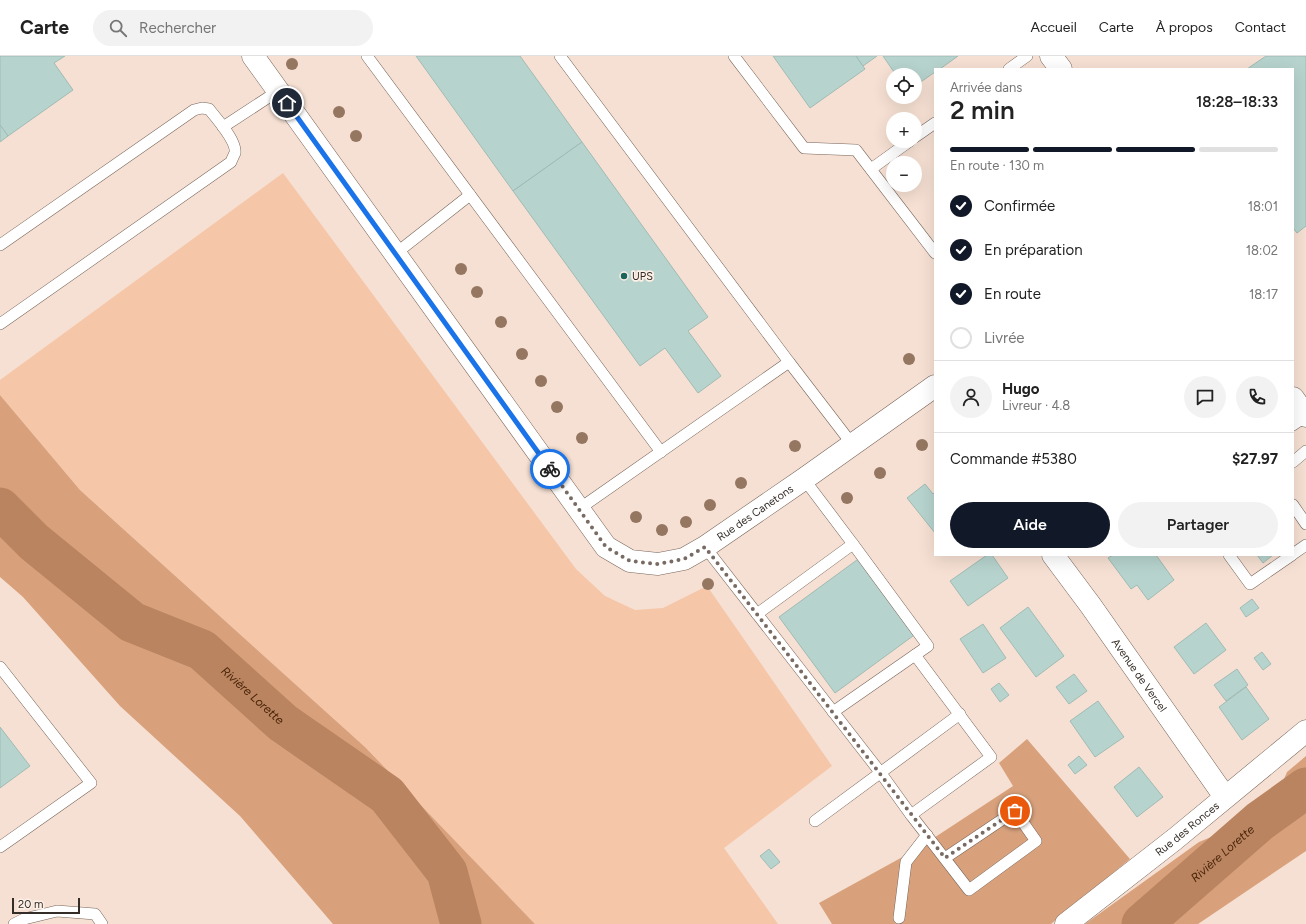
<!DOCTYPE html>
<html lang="fr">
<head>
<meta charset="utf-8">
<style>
  :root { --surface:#fff; --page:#f2f2f2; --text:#222; --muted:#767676; --line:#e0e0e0; --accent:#111827 }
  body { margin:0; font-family:Figtree,sans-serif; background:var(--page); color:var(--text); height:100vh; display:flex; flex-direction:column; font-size:15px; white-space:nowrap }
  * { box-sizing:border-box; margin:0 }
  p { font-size:13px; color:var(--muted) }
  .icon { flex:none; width:22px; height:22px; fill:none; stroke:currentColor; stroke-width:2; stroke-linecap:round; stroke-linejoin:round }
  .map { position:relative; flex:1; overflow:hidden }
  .sheet { position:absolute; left:934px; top:12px; width:360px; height:488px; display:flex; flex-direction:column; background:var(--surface); border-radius:0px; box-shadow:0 4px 16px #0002 }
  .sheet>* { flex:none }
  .buttons { position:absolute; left:886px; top:12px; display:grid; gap:8px }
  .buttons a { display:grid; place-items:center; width:36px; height:36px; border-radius:50%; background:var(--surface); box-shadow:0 4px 16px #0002; font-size:20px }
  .scale { position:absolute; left:12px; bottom:10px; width:68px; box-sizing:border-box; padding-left:4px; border:2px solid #342c27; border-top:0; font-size:11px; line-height:14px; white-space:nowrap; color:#342c27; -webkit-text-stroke:3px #fdf0e7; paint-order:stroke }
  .pin { position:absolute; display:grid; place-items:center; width:34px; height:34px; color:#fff; margin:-17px; border:2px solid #fff; border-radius:50%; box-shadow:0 1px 4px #0007 }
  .courier { position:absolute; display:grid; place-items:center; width:40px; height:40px; margin:-20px; border:3px solid #1a73e8; border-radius:50%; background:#fff; color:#222; box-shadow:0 1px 5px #0007 }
  .headline em { font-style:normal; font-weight:600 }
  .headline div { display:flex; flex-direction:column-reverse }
  .headline { display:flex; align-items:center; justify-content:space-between; height:68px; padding:0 16px }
  h1 { font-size:26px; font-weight:600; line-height:30px }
  .bar { display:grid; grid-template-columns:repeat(4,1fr); gap:6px 4px; align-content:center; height:48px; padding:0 16px }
  .bar i { height:5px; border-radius:3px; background:var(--line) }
  .bar .current { background:var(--accent) }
  .bar p { grid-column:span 4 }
  .line { display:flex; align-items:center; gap:10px; padding:0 16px; border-top:1px solid var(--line) }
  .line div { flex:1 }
  .round { display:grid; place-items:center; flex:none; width:42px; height:42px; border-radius:21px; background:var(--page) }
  ol { padding:0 16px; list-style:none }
  li { display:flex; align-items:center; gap:12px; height:44px }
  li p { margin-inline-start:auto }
  li .icon { padding:4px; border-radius:50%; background:var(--accent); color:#fff; stroke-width:4 }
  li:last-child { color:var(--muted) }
  li i { width:22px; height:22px; border:2px solid var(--line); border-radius:50% }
  .cta { display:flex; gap:8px; margin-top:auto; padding:8px 16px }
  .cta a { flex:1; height:46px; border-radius:24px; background:var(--accent); color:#fff; font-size:16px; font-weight:600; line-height:46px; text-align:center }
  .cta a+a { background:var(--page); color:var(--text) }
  header { display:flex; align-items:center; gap:24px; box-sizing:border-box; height:56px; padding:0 20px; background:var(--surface); border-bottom:1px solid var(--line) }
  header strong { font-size:19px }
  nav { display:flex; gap:22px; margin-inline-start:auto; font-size:14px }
  .search { width:280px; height:36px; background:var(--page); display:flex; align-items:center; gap:10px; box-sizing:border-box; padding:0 14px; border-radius:22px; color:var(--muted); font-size:15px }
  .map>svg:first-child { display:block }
  .green { fill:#f5c6a8 }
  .forest { fill:#d8a17c }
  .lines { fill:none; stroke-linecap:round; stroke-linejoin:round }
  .river { stroke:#ba8460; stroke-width:41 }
  .building { fill:#b7d3cd; stroke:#a0bbb5 }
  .lane-casing { stroke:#78655a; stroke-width:12 }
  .street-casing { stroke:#78655a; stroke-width:23 }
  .lane { stroke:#fff; stroke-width:11 }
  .street { stroke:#fff; stroke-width:22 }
  .tree { fill:#957761 }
  .done { stroke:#786b63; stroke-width:4; stroke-dasharray:0 7.2 }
  .route { stroke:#1a73e8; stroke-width:5 }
  .poi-dot { fill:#1b645a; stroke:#fdf0e7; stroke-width:1.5 }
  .labels { text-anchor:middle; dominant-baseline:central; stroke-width:3.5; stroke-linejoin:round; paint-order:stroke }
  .poi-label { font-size:11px; fill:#342c27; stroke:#fdf0e7; text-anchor:start }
  .street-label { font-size:11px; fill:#342c27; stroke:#fdf0e7 }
  .water-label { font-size:12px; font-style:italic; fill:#492408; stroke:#fdf0e7 }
</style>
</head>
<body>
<header>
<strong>Carte</strong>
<div class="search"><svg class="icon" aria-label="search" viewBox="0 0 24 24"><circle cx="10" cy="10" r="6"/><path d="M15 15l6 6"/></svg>Rechercher</div>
<nav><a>Accueil</a><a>Carte</a><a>À propos</a><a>Contact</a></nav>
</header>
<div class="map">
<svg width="1306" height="868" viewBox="0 0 1306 868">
  <rect width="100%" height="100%" fill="#f6e0d3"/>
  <!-- green -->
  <polygon class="green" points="283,117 576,513 605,540 635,554 663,552 707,530 832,710 724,792 778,868 535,868 365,691 80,434 0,339 0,324"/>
  <!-- forest -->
  <g class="forest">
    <polygon points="0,339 80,434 365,691 535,868 333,868 240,760 120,650 23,541 0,521"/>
    <polygon points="1027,683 1130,803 1051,868 832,868 819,847 917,793 1013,730 999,707"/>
    <polygon points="1306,700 1306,795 1198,868 1085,868 1199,786 1270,757 1287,716"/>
  </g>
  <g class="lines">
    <!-- river -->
    <g class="river">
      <path id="s1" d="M0,452l34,34 98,80 70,28 81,73 104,72 60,77 14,52"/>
      <path id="s2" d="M1142,868l118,-103 46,-33"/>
    </g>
  </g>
  <!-- building -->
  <g class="building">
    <polygon points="0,0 65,0 54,7 73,34 8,80 0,69"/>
    <polygon points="416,0 520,0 582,86 513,135"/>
    <polygon points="773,0 856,0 865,13 810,52"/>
    <polygon points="856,0 877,0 863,10"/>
    <polygon points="883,0 958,0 940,13 935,13 935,16 915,30 915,19 896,19"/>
    <polygon points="1266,0 1306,0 1306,170 1297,177 1293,172 1293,13 1247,13"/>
    <polygon points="0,69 8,80 0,86"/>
    <polygon points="582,86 708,261 688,275 721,320 698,337 665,292 640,310 513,135"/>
    <polygon points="925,428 933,438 935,436 935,477 907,442"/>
    <polygon points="987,499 992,499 1008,522 968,550 950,525"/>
    <polygon points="1113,499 1156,499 1174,524 1148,544 1137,529 1131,533 1108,502"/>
    <polygon points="1257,499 1273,499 1263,507"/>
    <polygon points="861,501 917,577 835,637 779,561"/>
    <polygon points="1252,543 1259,552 1246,561 1240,552"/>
    <polygon points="1028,551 1064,600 1036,621 1000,572"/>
    <polygon points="1206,567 1226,594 1194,618 1174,591"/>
    <polygon points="983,568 1006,602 983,617 960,583"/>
    <polygon points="1262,596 1271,608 1263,614 1254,602"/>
    <polygon points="1237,613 1248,629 1226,645 1214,629"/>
    <polygon points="1074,618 1087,635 1069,648 1056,631"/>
    <polygon points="999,627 1009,639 1000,646 991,633"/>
    <polygon points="1246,631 1269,663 1242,684 1219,651"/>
    <polygon points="1098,645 1124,681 1095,701 1070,665"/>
    <polygon points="0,671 30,710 0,732"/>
    <polygon points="1079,700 1087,709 1075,718 1068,709"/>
    <polygon points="1139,711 1163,741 1137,761 1114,731"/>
    <polygon points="769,793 780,806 771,813 760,800"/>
  </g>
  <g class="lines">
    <!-- lane casing -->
    <g class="lane-casing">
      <g id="lane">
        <polyline points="367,0 661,396"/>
        <polyline points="560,0 789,306 579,453"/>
        <polyline points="734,0 804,92 856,94 935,197"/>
        <polyline points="1009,13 1027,0"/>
        <polyline points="223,71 278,35"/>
        <polyline points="915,81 935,67"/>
        <polyline points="871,113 910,85"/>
        <path d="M0,189l194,-135 8,-2 7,1c7,9 28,32 26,44 -1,2 -3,6 -4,9l-231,162"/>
        <polyline points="395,198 470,139"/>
        <polyline points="789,306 852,388"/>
        <polyline points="1293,369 1306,360"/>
        <polyline points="1293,406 1306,395"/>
        <polyline points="804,423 853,488"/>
        <polyline points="1293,449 1306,468"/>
        <polyline points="705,491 880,716 911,759 969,834 1036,785 1015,755 945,802"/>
        <polyline points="1293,498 1306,489"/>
        <polyline points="1229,499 1250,528 1292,499"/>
        <polyline points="757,558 853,488 928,590 915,599"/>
        <polyline points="0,611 91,727 0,791"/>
        <polyline points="833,656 915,599 991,701 911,759"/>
        <polyline points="815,765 960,658"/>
        <polyline points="899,862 906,806 927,779"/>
        <polyline points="14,868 24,863 57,855 95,858 102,868"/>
      </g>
    </g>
    <!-- street casing -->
    <g class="street-casing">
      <g id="street">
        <path id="s3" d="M253,0l353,491 24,14 28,3 26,-5 21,-12 99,-68 131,-93"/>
        <polyline points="1051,0 1061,13"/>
        <polyline points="1293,342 1306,360"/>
        <path id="s4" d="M1053,499l38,51 134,191"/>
        <path id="s5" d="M1066,868l109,-85 131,-108"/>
      </g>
    </g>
    <!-- lane -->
    <use href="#lane" class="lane"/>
    <!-- street -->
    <use href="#street" class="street"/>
  </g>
  <!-- trees -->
  <g class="tree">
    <circle cx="292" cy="8" r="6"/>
    <circle cx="339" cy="56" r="6"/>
    <circle cx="356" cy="80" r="6"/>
    <circle cx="461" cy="213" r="6"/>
    <circle cx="477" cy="236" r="6"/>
    <circle cx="501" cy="266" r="6"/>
    <circle cx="522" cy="298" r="6"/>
    <circle cx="909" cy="303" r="6"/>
    <circle cx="541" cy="325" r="6"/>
    <circle cx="557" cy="351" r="6"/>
    <circle cx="582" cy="382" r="6"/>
    <circle cx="922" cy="389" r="6"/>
    <circle cx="795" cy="390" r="6"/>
    <circle cx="880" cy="417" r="6"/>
    <circle cx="741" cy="427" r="6"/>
    <circle cx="847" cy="442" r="6"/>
    <circle cx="710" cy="449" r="6"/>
    <circle cx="636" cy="461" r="6"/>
    <circle cx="686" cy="466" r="6"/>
    <circle cx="662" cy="474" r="6"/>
    <circle cx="708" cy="528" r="6"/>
  </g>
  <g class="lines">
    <!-- done -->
    <polyline class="done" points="550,413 606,491 630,505 658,508 684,503 705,491 945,802 1015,755"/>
    <!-- route -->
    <polyline class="route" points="287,47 550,413"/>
  </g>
  <!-- markers -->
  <circle class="poi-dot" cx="624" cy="220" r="4"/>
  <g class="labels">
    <!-- poi labels -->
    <g class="poi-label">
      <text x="632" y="220">UPS</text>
    </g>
    <!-- street labels -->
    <g class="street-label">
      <text stroke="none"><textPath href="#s3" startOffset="772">Rue des Canetons</textPath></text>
      <text stroke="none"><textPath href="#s4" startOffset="148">Avenue de Vercel</textPath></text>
      <text stroke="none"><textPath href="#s5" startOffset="154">Rue des Ronces</textPath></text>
    </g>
    <!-- water labels -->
    <g class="water-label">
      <text stroke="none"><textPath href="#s1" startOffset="318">Rivière Lorette</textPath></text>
      <text stroke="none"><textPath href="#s2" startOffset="107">Rivière Lorette</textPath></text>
    </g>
  </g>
</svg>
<div class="buttons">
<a><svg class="icon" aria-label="locate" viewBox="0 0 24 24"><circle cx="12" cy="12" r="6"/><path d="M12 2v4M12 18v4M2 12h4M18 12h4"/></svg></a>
<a>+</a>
<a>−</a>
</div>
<div class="scale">20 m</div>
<div class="pin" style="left:1015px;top:755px;background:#ea580c"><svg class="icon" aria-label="bag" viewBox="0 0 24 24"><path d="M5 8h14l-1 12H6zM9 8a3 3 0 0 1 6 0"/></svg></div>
<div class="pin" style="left:287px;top:47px;background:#1f2937"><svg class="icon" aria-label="home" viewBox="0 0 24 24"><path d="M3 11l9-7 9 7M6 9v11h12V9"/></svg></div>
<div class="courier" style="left:550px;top:413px"><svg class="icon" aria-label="bike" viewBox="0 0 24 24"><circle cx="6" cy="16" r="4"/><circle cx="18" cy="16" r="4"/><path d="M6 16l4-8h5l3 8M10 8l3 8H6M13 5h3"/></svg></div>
<section class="sheet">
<div class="headline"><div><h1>2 min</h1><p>Arrivée dans</p></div><em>18:28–18:33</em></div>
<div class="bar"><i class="current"></i><i class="current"></i><i class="current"></i><i></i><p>En route · 130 m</p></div>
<ol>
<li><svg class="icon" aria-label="check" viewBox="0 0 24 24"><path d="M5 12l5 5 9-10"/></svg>Confirmée<p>18:01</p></li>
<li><svg class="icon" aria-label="check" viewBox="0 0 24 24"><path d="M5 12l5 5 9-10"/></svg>En préparation<p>18:02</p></li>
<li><svg class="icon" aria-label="check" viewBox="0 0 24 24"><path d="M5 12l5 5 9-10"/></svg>En route<p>18:17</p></li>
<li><i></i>Livrée</li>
</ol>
<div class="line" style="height:72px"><a class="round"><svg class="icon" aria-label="person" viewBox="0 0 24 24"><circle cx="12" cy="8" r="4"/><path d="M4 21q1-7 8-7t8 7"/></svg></a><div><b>Hugo</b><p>Livreur · 4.8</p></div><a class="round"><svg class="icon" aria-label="chat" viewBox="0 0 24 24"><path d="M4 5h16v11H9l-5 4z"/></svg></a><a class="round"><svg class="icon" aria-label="phone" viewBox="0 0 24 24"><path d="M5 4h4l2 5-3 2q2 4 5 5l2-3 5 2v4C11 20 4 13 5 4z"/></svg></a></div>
<div class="line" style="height:52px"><div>Commande #5380</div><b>$27.97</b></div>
<div class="cta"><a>Aide</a><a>Partager</a></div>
</section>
</div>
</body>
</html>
